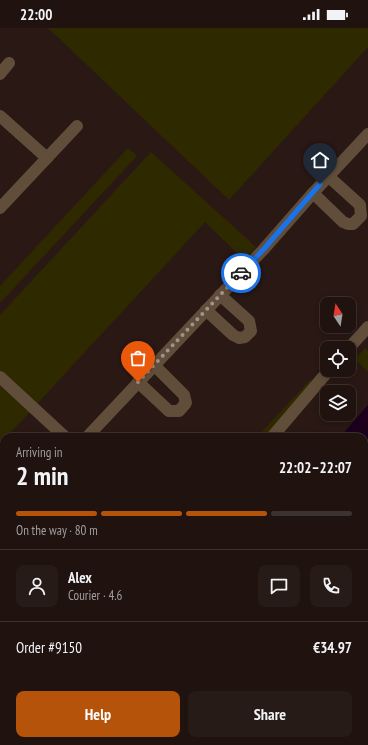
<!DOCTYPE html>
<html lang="en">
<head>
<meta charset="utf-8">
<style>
  :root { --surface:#1f120f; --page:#271b18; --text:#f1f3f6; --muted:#a19e9e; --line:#3c322f; --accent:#b45309 }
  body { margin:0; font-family:"PT Sans Narrow",sans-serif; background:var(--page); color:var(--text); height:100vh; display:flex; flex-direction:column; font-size:15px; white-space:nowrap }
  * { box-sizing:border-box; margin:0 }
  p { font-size:13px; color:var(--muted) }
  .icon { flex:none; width:22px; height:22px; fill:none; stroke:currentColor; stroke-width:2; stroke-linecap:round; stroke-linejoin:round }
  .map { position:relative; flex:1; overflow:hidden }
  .details { position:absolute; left:0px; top:405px; width:368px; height:312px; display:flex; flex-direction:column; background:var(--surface); border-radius:12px 12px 0 0; box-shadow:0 2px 6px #0003,0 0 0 1px var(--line) }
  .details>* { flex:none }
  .needle { width:26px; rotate:348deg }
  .buttons { position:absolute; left:320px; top:269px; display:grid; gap:8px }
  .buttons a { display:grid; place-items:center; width:36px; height:36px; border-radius:8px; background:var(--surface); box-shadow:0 2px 6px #0003,0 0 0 1px var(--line); font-size:20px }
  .pin { position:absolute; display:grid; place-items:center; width:34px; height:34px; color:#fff; margin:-41px -17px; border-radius:50% 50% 50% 0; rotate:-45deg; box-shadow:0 0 4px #0007 }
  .pin .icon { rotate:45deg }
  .courier { position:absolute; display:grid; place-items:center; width:40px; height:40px; margin:-20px; border:3px solid #1a73e8; border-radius:50%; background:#fff; color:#222; box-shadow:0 1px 5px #0007 }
  .headline em { font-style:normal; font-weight:700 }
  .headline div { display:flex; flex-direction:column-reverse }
  .headline { display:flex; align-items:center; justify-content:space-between; height:68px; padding:0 16px }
  h1 { font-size:26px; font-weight:700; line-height:30px }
  .bar { display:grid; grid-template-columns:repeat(4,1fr); gap:6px 4px; align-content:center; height:48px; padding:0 16px }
  .bar i { height:5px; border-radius:3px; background:var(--line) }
  .bar .active { background:var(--accent) }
  .bar p { grid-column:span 4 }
  .line { display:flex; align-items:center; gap:10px; padding:0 16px; border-top:1px solid var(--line) }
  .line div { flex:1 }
  .round { display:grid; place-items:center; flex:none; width:42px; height:42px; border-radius:8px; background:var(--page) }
  .primary-button { display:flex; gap:8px; margin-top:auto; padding:8px 16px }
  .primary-button a { flex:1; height:46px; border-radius:8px; background:var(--accent); color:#fff; font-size:16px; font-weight:700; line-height:46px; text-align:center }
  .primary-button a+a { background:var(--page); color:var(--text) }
  .status { display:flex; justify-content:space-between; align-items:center; height:28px; padding:0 20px; background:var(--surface); direction:ltr }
  .status svg { height:11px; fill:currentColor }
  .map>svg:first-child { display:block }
  .green { fill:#2f2900 }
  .water { fill:#1c001c }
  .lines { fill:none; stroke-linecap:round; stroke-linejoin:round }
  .minor { stroke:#614e3a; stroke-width:12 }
  .done { stroke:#a0928f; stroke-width:4; stroke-dasharray:0 7.2 }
  .route { stroke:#1a73e8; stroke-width:5 }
</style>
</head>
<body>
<div class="status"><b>22:00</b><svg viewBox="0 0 49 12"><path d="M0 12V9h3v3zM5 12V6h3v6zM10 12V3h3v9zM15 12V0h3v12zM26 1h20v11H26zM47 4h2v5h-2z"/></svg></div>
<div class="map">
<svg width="368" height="717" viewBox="0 0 368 717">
  <rect width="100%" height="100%" fill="#291814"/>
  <!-- green -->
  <g class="green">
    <polygon points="48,0 368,0 368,19 229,172"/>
    <polygon points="128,120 137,128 0,275 0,258"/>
    <polygon points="151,124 256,219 244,232 205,194 37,376 0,343 0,287"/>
    <polygon points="365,320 368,323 368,344 355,331"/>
    <polygon points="310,352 312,354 267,409 257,409"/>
    <polygon points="0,358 30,384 6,409 4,409 4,411 0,416"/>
    <polygon points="0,692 4,696 4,713 23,713 27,717 0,717"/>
  </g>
  <!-- water -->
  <g class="water">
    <polygon points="368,377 368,438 364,442 364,409 340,409"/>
    <polygon points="59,713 114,713 110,717 55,717"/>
  </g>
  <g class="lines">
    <!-- minor -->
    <g class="minor">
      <polyline points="0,46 9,35"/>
      <polyline points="0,88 47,130"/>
      <polyline points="313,165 343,194 348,196 353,196 361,188 360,177 328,148"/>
      <polyline points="0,180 77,98"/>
      <polyline points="206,282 233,307 239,310 245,309 251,303 249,293 220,267"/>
      <polyline points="349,320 368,299"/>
      <polyline points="0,349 65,409"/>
      <polyline points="138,354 169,383 179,383 186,375 184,367 154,337"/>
      <polyline points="87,409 263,222 313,165 368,106"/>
      <polyline points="272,409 329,342"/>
      <polyline points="364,501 368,497"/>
      <polyline points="0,503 4,499"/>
      <polyline points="364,555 368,559"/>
      <polyline points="0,619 4,623"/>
      <polyline points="364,685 368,688"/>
      <polyline points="251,713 255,717"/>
      <polyline points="161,717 165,713"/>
    </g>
  </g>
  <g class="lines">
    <!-- done -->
    <polyline class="done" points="138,354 241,245"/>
    <!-- route -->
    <polyline class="route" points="241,245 263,222 320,156"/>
  </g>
</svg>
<div class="buttons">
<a><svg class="needle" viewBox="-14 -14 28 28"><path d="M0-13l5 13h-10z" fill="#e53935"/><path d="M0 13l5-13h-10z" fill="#a19e9e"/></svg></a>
<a><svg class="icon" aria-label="locate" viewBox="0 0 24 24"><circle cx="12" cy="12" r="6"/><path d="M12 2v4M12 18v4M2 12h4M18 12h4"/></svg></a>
<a><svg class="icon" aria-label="layers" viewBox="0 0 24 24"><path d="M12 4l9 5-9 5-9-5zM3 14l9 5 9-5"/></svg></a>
</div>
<div class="pin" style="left:138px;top:354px;background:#ea580c"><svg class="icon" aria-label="bag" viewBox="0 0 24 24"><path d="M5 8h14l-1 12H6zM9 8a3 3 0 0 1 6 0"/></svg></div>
<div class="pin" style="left:320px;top:156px;background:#1f2937"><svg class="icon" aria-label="home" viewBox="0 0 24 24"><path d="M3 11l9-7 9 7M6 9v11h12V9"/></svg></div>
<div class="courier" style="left:241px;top:245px"><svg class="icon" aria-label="car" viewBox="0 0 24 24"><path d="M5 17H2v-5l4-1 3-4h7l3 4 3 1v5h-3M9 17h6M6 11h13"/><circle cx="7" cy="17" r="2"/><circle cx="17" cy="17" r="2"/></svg></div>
<section class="details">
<div class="headline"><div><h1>2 min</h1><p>Arriving in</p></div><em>22:02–22:07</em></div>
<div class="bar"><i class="active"></i><i class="active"></i><i class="active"></i><i></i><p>On the way · 80 m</p></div>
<div class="line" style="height:72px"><a class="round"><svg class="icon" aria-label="person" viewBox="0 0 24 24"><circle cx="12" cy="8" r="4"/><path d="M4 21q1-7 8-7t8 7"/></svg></a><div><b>Alex</b><p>Courier · 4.6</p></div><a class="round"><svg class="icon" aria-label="chat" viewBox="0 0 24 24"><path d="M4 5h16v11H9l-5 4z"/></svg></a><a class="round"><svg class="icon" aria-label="phone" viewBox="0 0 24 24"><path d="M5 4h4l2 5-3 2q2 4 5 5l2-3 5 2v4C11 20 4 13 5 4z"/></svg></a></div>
<div class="line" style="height:52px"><div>Order #9150</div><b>€34.97</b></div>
<div class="primary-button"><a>Help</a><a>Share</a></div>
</section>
</div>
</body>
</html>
